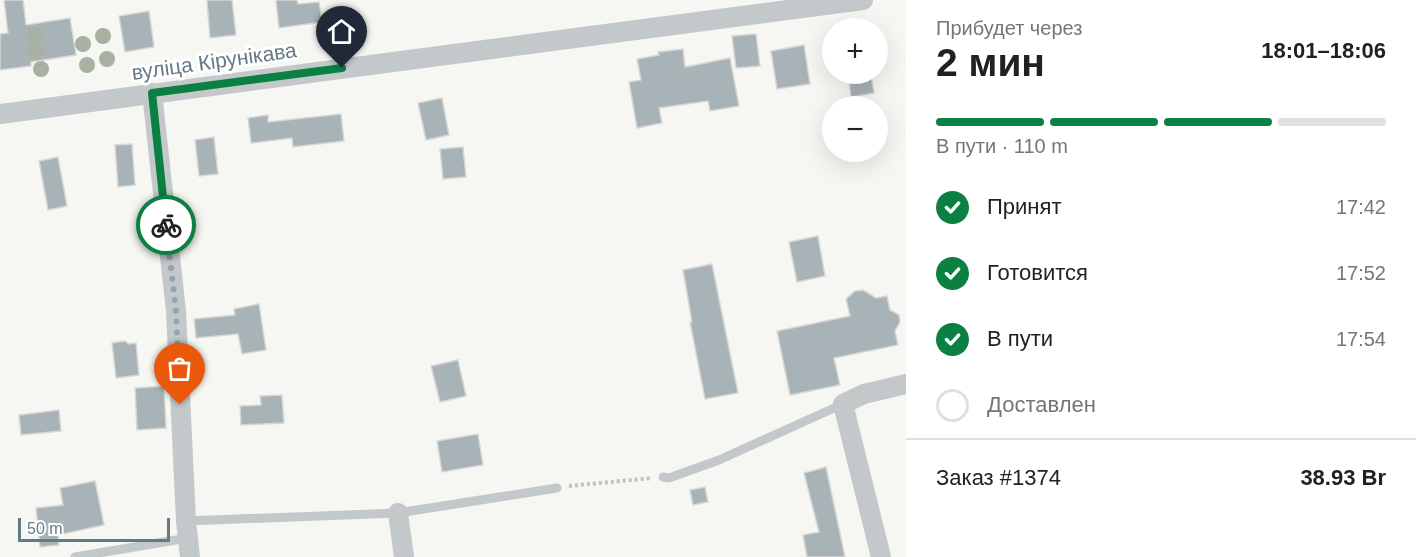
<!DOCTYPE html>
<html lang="ru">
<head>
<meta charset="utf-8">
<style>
  :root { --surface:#fff; --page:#f6f6f6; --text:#202124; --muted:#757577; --line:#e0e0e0; --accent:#0b8043 }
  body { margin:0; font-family:Arial,sans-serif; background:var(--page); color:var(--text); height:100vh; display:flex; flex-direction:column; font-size:22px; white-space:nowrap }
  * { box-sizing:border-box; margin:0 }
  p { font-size:20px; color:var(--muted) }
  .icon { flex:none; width:33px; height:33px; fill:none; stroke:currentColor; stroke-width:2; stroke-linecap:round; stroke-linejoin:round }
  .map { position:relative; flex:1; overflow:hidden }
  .drawer { display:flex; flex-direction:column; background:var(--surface); width:510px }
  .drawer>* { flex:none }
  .fabs { position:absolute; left:822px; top:18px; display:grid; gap:12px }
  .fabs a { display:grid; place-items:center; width:66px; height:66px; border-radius:50%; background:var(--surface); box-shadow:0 6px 24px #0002; font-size:30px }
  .scale { position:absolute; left:18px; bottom:15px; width:152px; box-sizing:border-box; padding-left:6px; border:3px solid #637a85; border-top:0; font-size:16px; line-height:21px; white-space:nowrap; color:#637a85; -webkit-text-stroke:4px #fff; paint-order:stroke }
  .pin { position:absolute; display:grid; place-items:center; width:51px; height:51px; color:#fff; margin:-62px -26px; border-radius:50% 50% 50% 0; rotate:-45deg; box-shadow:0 0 6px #0007 }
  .pin .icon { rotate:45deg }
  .courier { position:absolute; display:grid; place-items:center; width:60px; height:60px; margin:-30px; border:4px solid #0b8043; border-radius:50%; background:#fff; color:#222; box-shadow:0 2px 8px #0007 }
  .headline em { font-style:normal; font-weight:600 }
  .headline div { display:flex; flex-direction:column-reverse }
  .headline { display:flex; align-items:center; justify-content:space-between; height:102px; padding:0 30px }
  h1 { font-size:39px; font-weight:600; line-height:45px }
  .bar { display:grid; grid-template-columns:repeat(4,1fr); gap:9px 6px; align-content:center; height:72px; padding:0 30px }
  .bar i { height:8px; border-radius:4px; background:var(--line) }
  .bar .selected { background:var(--accent) }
  .bar p { grid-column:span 4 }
  .line { display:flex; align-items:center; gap:15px; padding:0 30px; border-top:2px solid var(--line) }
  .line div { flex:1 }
  ol { padding:0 30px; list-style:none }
  li { display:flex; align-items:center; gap:18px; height:66px }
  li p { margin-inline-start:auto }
  li .icon { padding:6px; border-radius:50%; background:var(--accent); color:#fff; stroke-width:4 }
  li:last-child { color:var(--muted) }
  li i { width:33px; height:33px; border:3px solid var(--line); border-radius:50% }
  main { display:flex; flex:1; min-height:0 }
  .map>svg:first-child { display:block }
  .building { fill:#a7b3b6; stroke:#d8d7d5; stroke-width:1.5 }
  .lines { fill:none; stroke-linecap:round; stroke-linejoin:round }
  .path { stroke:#bfc1c3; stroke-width:4; stroke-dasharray:3 3; stroke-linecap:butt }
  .lane { stroke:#c3c8ca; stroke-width:9 }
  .street { stroke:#c3c8ca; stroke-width:20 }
  .tree { fill:#a7b0a1 }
  .done { stroke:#96a5ab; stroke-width:6; stroke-dasharray:0 10.8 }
  .route { stroke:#0b8043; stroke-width:8 }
  .labels { text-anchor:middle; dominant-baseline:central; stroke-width:6; stroke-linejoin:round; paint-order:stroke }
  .street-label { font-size:21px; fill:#637a85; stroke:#fff }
</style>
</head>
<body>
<main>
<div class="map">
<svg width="906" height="557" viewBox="0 0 906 557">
  <rect width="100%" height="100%" fill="#f6f6f2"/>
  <!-- building -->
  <g class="building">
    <polygon points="4,0 23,0 26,25 70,18 76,55 31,62 31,66 0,70 0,34 8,33"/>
    <polygon points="207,0 232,0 236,35 210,38"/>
    <polygon points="276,0 297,0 298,4 319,2 322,22 279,28"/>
    <polygon points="149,11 154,47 125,52 119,16"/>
    <polygon points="756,34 760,66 736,68 732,36"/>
    <polygon points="804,45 810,84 777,89 771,51"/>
    <polygon points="683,49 685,67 730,58 739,106 710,111 708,101 659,108 662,123 637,128 629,82 641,80 637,59 659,55 658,52"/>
    <polygon points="848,74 871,74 874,93 851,97"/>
    <polygon points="442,98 449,135 426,140 418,103"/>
    <polygon points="341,114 344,141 293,147 292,138 251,143 248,118 268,115 268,122"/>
    <polygon points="214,137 218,174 199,176 195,140"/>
    <polygon points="132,144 135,185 118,187 115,145"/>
    <polygon points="463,147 466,177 443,179 440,149"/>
    <polygon points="58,157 67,206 48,210 39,161"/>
    <polygon points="818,236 825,276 797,282 789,242"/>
    <polygon points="712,264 738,393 705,399 690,322 692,322 683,270"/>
    <polygon points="863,290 876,298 887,296 890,310 899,315 900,322 895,331 898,345 834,358 840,385 790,395 777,331 850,316 846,299 855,291"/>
    <polygon points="259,304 266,350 242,354 238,334 196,338 194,319 235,315 234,309"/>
    <polygon points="125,341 129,344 136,343 139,375 116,378 112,343"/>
    <polygon points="458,360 466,396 440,402 431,366"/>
    <polygon points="164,386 166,428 137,430 135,388"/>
    <polygon points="282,395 284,423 241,425 240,406 261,405 260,396"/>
    <polygon points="59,410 61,431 21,435 19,415"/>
    <polygon points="478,434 483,465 442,472 437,441"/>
    <polygon points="826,467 845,557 807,557 803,535 819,532 804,473"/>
    <polygon points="95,481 104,525 58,535 59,545 40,547 36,508 63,505 60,488"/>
    <polygon points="705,487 708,502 693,505 690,490"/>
  </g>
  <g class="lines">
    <!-- path -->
    <polyline class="path" points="569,486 652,478"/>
    <!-- lane -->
    <g class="lane">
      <polyline points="663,477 669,478 719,460 843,404"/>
      <polyline points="186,521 398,513 557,488"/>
      <polyline points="75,557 188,538"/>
    </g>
    <!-- street -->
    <g class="street">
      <polyline points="152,93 176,311 186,521 190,557"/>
      <polyline points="0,114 863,0"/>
      <polyline points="398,513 404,557"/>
      <polyline points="881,557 843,404 864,394 906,384"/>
    </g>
  </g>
  <!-- trees -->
  <g class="tree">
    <circle cx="35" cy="35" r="8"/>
    <circle cx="103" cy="36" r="8"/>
    <circle cx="83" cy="44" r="8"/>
    <circle cx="36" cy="51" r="8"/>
    <circle cx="107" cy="59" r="8"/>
    <circle cx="87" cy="65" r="8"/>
    <circle cx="41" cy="69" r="8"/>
  </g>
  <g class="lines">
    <!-- done -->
    <polyline class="done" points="166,225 176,311 180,405"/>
    <!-- route -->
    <polyline class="route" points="166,225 152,93 342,68"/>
  </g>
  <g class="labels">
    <!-- street labels -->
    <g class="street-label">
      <text transform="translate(214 61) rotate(-8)">вуліца Кірунікава</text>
    </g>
  </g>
</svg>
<div class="fabs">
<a>+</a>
<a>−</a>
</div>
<div class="scale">50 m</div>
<div class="pin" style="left:180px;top:405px;background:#ea580c"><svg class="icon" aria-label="bag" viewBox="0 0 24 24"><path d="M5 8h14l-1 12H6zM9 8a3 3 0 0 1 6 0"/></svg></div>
<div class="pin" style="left:342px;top:68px;background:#1f2937"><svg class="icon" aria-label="home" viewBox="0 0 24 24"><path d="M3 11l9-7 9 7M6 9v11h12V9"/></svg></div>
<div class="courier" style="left:166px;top:225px"><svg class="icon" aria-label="bike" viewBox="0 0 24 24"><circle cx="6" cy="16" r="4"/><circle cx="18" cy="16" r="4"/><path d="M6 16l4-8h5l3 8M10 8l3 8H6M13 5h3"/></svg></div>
</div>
<section class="drawer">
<div class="headline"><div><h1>2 мин</h1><p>Прибудет через</p></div><em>18:01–18:06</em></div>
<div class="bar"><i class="selected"></i><i class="selected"></i><i class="selected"></i><i></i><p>В пути · 110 m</p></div>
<ol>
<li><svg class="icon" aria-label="check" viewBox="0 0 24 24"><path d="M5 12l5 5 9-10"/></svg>Принят<p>17:42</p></li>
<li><svg class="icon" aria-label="check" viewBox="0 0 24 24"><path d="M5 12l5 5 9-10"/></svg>Готовится<p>17:52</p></li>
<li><svg class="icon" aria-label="check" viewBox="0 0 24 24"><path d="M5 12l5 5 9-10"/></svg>В пути<p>17:54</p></li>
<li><i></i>Доставлен</li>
</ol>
<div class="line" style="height:78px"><div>Заказ #1374</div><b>38.93 Br</b></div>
</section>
</main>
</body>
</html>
